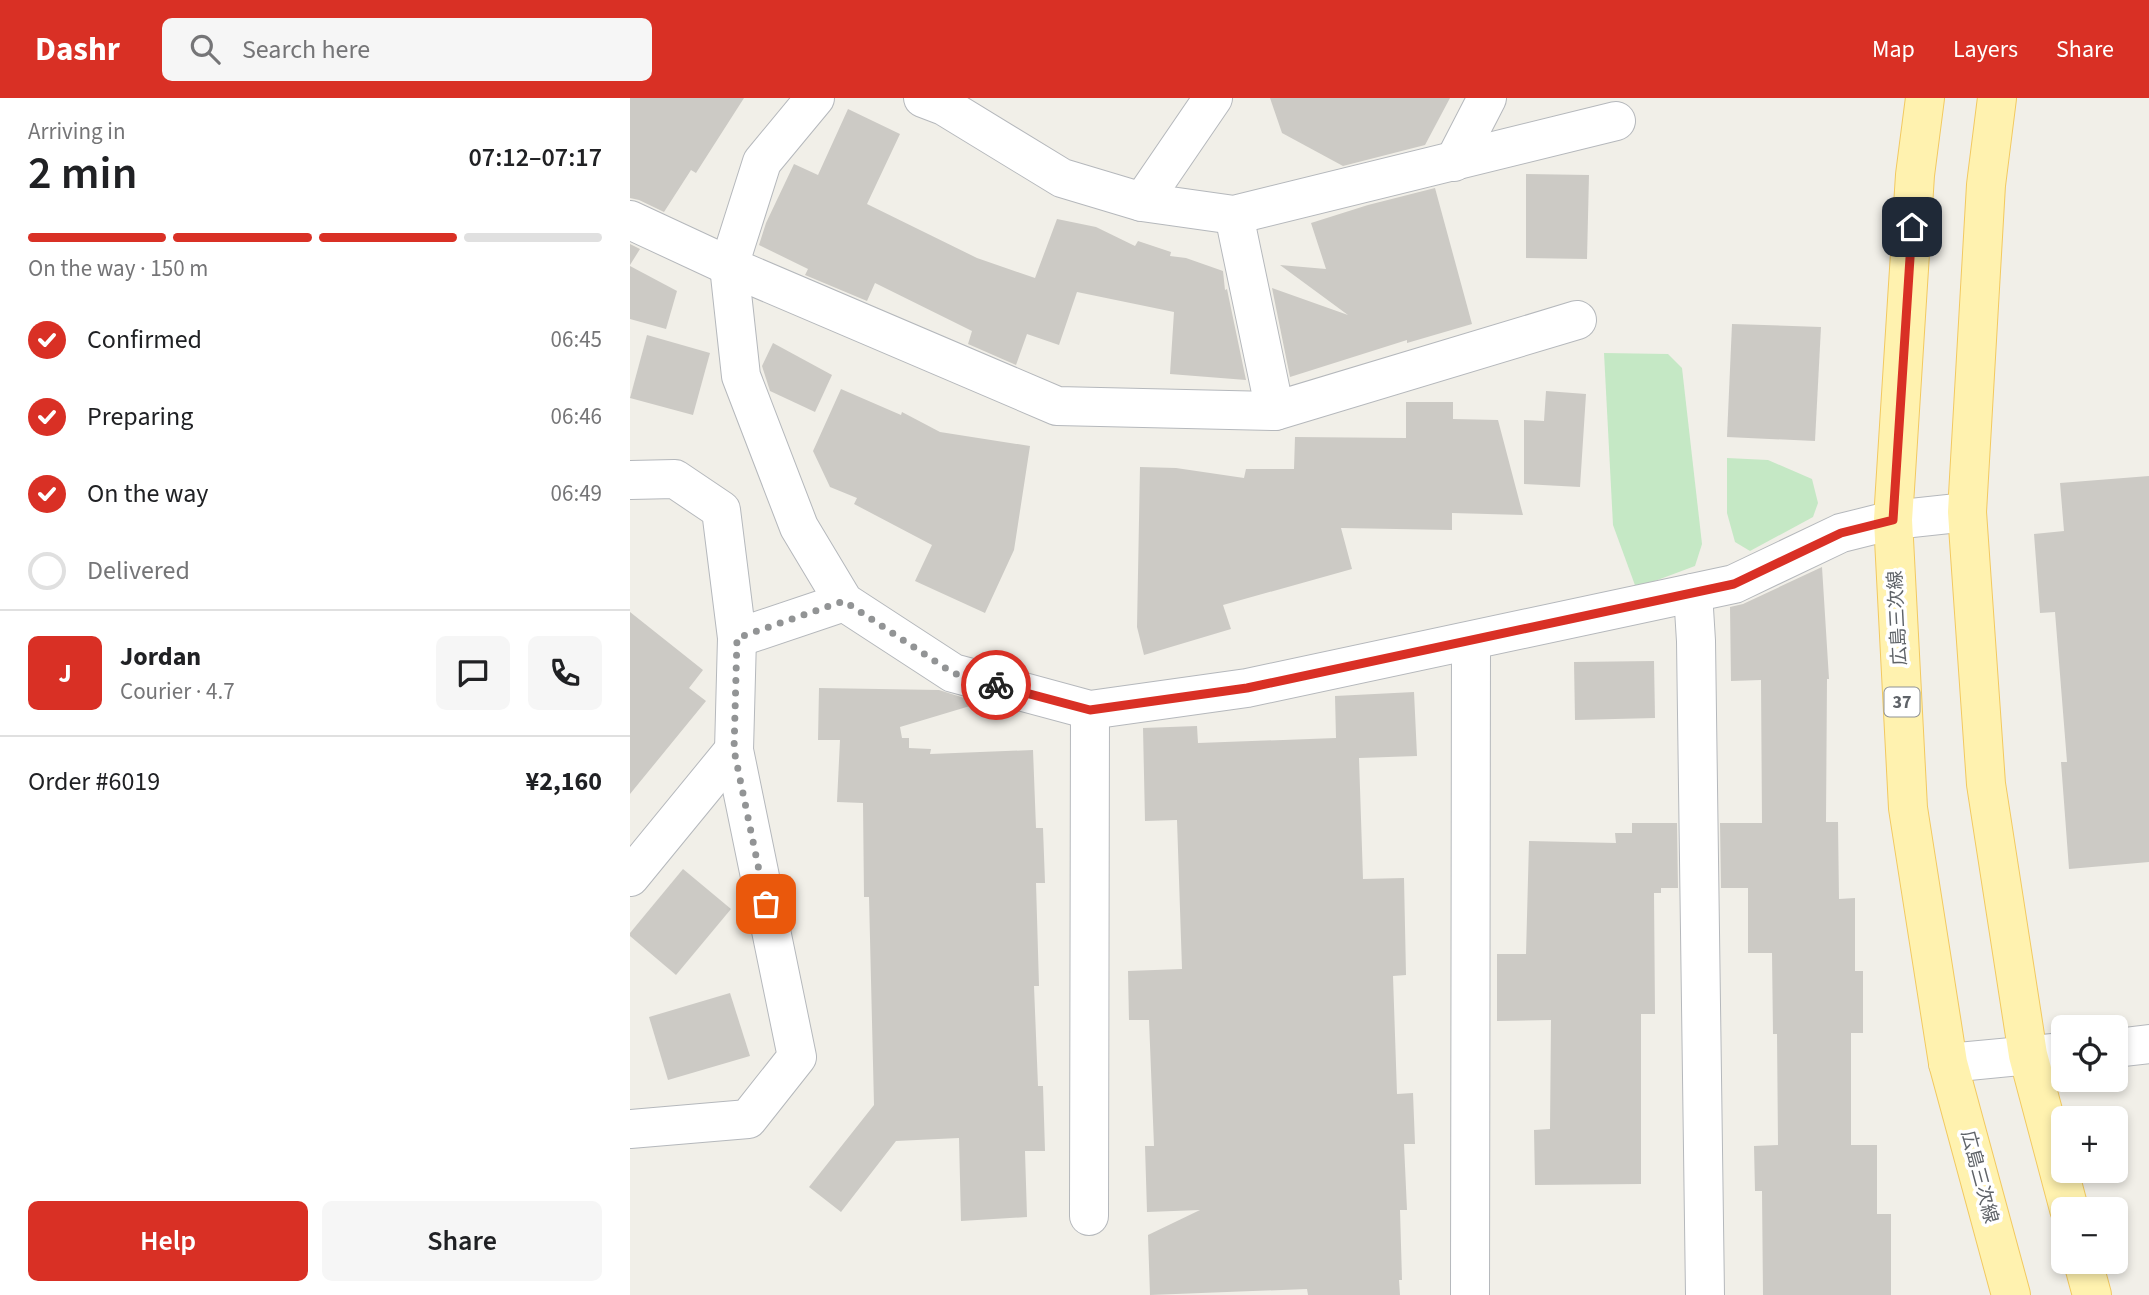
<!DOCTYPE html>
<html lang="en">
<head>
<meta charset="utf-8">
<style>
  :root { --surface:#fff; --page:#f6f6f6; --text:#202124; --muted:#757577; --line:#e0e0e0; --accent:#d93025 }
  body { margin:0; font-family:"Source Sans 3","Noto Sans JP",sans-serif; background:var(--page); color:var(--text); height:100vh; display:flex; flex-direction:column; font-size:26px; white-space:nowrap }
  * { box-sizing:border-box; margin:0 }
  p { font-size:23px; color:var(--muted) }
  .icon { flex:none; width:38px; height:38px; fill:none; stroke:currentColor; stroke-width:2; stroke-linecap:round; stroke-linejoin:round }
  .map { position:relative; flex:1; overflow:hidden }
  .details { display:flex; flex-direction:column; background:var(--surface); width:630px }
  .details>* { flex:none }
  .controls { position:absolute; left:1421px; top:917px; display:grid; gap:14px }
  .controls a { display:grid; place-items:center; width:77px; height:77px; border-radius:10px; background:var(--surface); box-shadow:0 4px 10px #0003; font-size:35px }
  .pin { position:absolute; display:grid; place-items:center; width:60px; height:60px; color:#fff; margin:-30px; border-radius:14px; box-shadow:0 4px 10px #0006 }
  .courier { position:absolute; display:grid; place-items:center; width:70px; height:70px; margin:-35px; border:5px solid #d93025; border-radius:50%; background:#fff; color:#222; box-shadow:0 2px 9px #0007 }
  .summary em { font-style:normal; font-weight:600 }
  .summary div { display:flex; flex-direction:column-reverse }
  .summary { display:flex; align-items:center; justify-content:space-between; height:119px; padding:0 28px }
  h1 { font-size:46px; font-weight:600; line-height:52px }
  .bar { display:grid; grid-template-columns:repeat(4,1fr); gap:10px 7px; align-content:center; height:84px; padding:0 28px }
  .bar i { height:9px; border-radius:5px; background:var(--line) }
  .bar .active { background:var(--accent) }
  .bar p { grid-column:span 4 }
  .line { display:flex; align-items:center; gap:18px; padding:0 28px; border-top:2px solid var(--line) }
  .line div { flex:1 }
  .round { display:grid; place-items:center; flex:none; width:74px; height:74px; border-radius:10px; background:var(--page) }
  ol { padding:0 28px; list-style:none }
  li { display:flex; align-items:center; gap:21px; height:77px }
  li p { margin-inline-start:auto }
  li .icon { padding:7px; border-radius:50%; background:var(--accent); color:#fff; stroke-width:4 }
  li:last-child { color:var(--muted) }
  li i { width:38px; height:38px; border:4px solid var(--line); border-radius:50% }
  .primary-button { display:flex; gap:14px; margin-top:auto; padding:14px 28px }
  .primary-button a { flex:1; height:80px; border-radius:10px; background:var(--accent); color:#fff; font-size:28px; font-weight:600; line-height:80px; text-align:center }
  .primary-button a+a { background:var(--page); color:var(--text) }
  header { display:flex; align-items:center; gap:42px; box-sizing:border-box; height:98px; padding:0 35px; background:var(--accent); color:#fff }
  header strong { font-size:33px }
  nav { display:flex; gap:38px; margin-inline-start:auto; font-size:24px }
  .search { width:490px; height:63px; background:var(--page); display:flex; align-items:center; gap:18px; box-sizing:border-box; padding:0 24px; border-radius:10px; color:var(--muted); font-size:26px }
  main { display:flex; flex:1; min-height:0 }
  .map>svg:first-child { display:block }
  .green { fill:#c5e8c5 }
  .building { fill:#cccac5 }
  .lines { fill:none; stroke-linecap:round; stroke-linejoin:round }
  .minor-casing { stroke:#b5b8bc; stroke-width:40 }
  .major-casing { stroke:#f2c960; stroke-width:40 }
  .minor { stroke:#fff; stroke-width:38 }
  .major { stroke:#fff2af; stroke-width:38 }
  .done { stroke:#929495; stroke-width:7; stroke-dasharray:0 12.6 }
  .route { stroke:#d93025; stroke-width:9 }
  .labels { text-anchor:middle; dominant-baseline:central; stroke-width:7; stroke-linejoin:round; paint-order:stroke }
  .shield { fill:#fff; stroke:#8f9295; stroke-width:2 }
  .shield-label { font-size:18px; font-weight:bold; fill:#5f6368 }
  .street-label { font-size:19px; fill:#5f6368; stroke:#fff }
</style>
</head>
<body>
<header>
<strong>Dashr</strong>
<div class="search"><svg class="icon" aria-label="search" viewBox="0 0 24 24"><circle cx="10" cy="10" r="6"/><path d="M15 15l6 6"/></svg>Search here</div>
<nav><a>Map</a><a>Layers</a><a>Share</a></nav>
</header>
<main>
<section class="details">
<div class="summary"><div><h1>2 min</h1><p>Arriving in</p></div><em>07:12–07:17</em></div>
<div class="bar"><i class="active"></i><i class="active"></i><i class="active"></i><i></i><p>On the way · 150 m</p></div>
<ol>
<li><svg class="icon" aria-label="check" viewBox="0 0 24 24"><path d="M5 12l5 5 9-10"/></svg>Confirmed<p>06:45</p></li>
<li><svg class="icon" aria-label="check" viewBox="0 0 24 24"><path d="M5 12l5 5 9-10"/></svg>Preparing<p>06:46</p></li>
<li><svg class="icon" aria-label="check" viewBox="0 0 24 24"><path d="M5 12l5 5 9-10"/></svg>On the way<p>06:49</p></li>
<li><i></i>Delivered</li>
</ol>
<div class="line" style="height:126px"><b class="round" style="background:var(--accent);color:#fff">J</b><div><b>Jordan</b><p>Courier · 4.7</p></div><a class="round"><svg class="icon" aria-label="chat" viewBox="0 0 24 24"><path d="M4 5h16v11H9l-5 4z"/></svg></a><a class="round"><svg class="icon" aria-label="phone" viewBox="0 0 24 24"><path d="M5 4h4l2 5-3 2q2 4 5 5l2-3 5 2v4C11 20 4 13 5 4z"/></svg></a></div>
<div class="line" style="height:91px"><div>Order #6019</div><b>¥2,160</b></div>
<div class="primary-button"><a>Help</a><a>Share</a></div>
</section>
<div class="map">
<svg width="1519" height="1197" viewBox="0 0 1519 1197">
  <rect width="100%" height="100%" fill="#f1efe8"/>
  <!-- green -->
  <g class="green">
    <polygon points="974,255 1038,256 1052,270 1072,446 1065,468 1006,490 983,427"/>
    <polygon points="1097,360 1138,362 1182,381 1188,405 1183,419 1120,453 1105,444 1097,415"/>
  </g>
  <!-- building -->
  <g class="building">
    <polygon points="0,0 114,0 66,75 61,72 34,114 9,102 0,100"/>
    <polygon points="640,0 820,0 795,47 713,68 652,35"/>
    <polygon points="218,11 270,36 237,106 347,160 405,180 427,121 466,129 505,148 508,143 541,154 540,158 556,160 593,173 595,192 597,191 616,282 540,276 544,214 447,194 429,247 397,236 386,267 338,246 342,233 245,185 237,203 175,177 178,171 129,147 136,125 164,66 188,77"/>
    <polygon points="896,76 959,77 957,161 896,160"/>
    <polygon points="805,90 842,226 777,245 777,242 660,279 642,190 718,217 650,167 696,171 681,125 738,107"/>
    <polygon points="0,146 10,151 0,167"/>
    <polygon points="0,168 47,193 36,231 0,221"/>
    <polygon points="1102,226 1191,229 1185,343 1097,339"/>
    <polygon points="17,237 80,255 63,317 0,300"/>
    <polygon points="143,245 202,277 185,314 140,293 132,268"/>
    <polygon points="211,291 271,317 272,314 310,334 400,348 384,452 355,515 285,483 302,447 224,406 227,400 200,389 183,353"/>
    <polygon points="916,293 956,296 950,389 894,386 894,322 914,323"/>
    <polygon points="776,304 823,304 823,321 868,322 893,417 822,415 822,432 711,430 722,471 593,507 601,531 514,557 507,529 510,369 546,370 614,380 616,371 664,371 665,339 776,340"/>
    <polygon points="1519,378 1519,764 1439,771 1431,664 1437,664 1425,514 1410,515 1404,436 1434,433 1430,385"/>
    <polygon points="1192,469 1199,581 1197,581 1196,724 1208,724 1209,801 1225,800 1225,873 1233,873 1233,935 1221,935 1221,1047 1247,1047 1247,1116 1261,1116 1261,1197 1133,1197 1132,1093 1125,1093 1124,1048 1148,1047 1147,936 1143,936 1142,855 1118,855 1118,790 1091,790 1090,725 1132,725 1131,582 1101,583 1100,509 1113,506"/>
    <polygon points="0,514 73,572 59,590 76,603 0,696"/>
    <polygon points="1024,563 1025,620 945,622 944,564"/>
    <polygon points="189,590 309,592 350,605 270,629 272,640 279,640 279,650 301,651 300,656 403,652 406,730 413,730 415,785 406,785 409,888 404,888 408,988 413,988 415,1053 395,1053 397,1119 331,1123 329,1040 266,1043 211,1114 179,1089 244,1007 239,799 234,799 233,705 207,704 210,642 188,642"/>
    <polygon points="784,594 787,658 729,660 733,781 774,780 776,877 763,878 767,996 783,995 785,1046 774,1046 777,1112 770,1112 772,1182 769,1182 770,1197 678,1197 677,1191 520,1197 518,1137 570,1112 517,1114 515,1048 524,1048 519,922 499,922 498,873 552,871 547,722 515,723 513,630 567,628 568,645 706,640 705,598"/>
    <polygon points="1002,725 1047,725 1048,790 1031,790 1031,795 1024,795 1025,916 1011,916 1011,1086 905,1087 904,1032 920,1031 921,922 867,923 867,856 896,856 899,743 986,745 985,735 1002,735"/>
    <polygon points="53,771 101,811 46,877 0,838 0,835"/>
    <polygon points="100,895 120,958 38,982 19,919"/>
  </g>
  <g class="lines">
    <!-- minor casing -->
    <g class="minor-casing">
      <g id="minor">
        <polyline points="185,0 132,64 99,168 111,278 169,429 214,504 323,575 460,612 617,590 1104,486 1211,435 1263,422 1337,414"/>
        <polyline points="293,0 314,8 432,80 512,104 604,117 986,23"/>
        <polyline points="824,64 857,0"/>
        <polyline points="512,104 583,0"/>
        <polyline points="604,117 645,313"/>
        <polyline points="0,122 99,168 427,308 645,313 947,222"/>
        <polyline points="0,382 45,381 91,412 107,540 104,652 167,959 118,1021 0,1031"/>
        <polyline points="1063,495 1066,543 1075,1197"/>
        <polyline points="107,540 214,504"/>
        <polyline points="0,779 104,652"/>
        <polyline points="1486,950 1519,946"/>
        <polyline points="1318,965 1433,954"/>
        <polyline points="459,1118 460,612"/>
        <polyline points="840,1197 841,543"/>
      </g>
    </g>
    <!-- major casing -->
    <g class="major-casing">
      <g id="major">
        <polyline points="1295,0 1285,77 1263,422 1278,710 1318,965 1381,1197"/>
        <polyline points="1367,0 1356,87 1337,414 1356,686 1398,957 1439,1111"/>
        <polyline points="1453,1164 1462,1197"/>
      </g>
    </g>
    <!-- minor -->
    <use href="#minor" class="minor"/>
    <!-- major -->
    <use href="#major" class="major"/>
  </g>
  <g class="lines">
    <!-- done -->
    <polyline class="done" points="136,806 104,652 107,540 214,503 323,575 366,587"/>
    <!-- route -->
    <polyline class="route" points="366,587 460,612 617,590 1104,486 1211,435 1263,422 1282,129"/>
  </g>
  <g class="labels">
    <!-- shield labels -->
    <rect class="shield" x="1254.5" y="589.5" width="35" height="29" rx="5"/>
    <g class="shield-label">
      <text x="1272" y="604">37</text>
    </g>
    <!-- street labels -->
    <g class="street-label">
      <text transform="translate(1268 520) rotate(-93)">広島三次線</text>
      <text transform="translate(1349 1079) rotate(75)">広島三次線</text>
    </g>
  </g>
</svg>
<div class="controls">
<a><svg class="icon" aria-label="locate" viewBox="0 0 24 24"><circle cx="12" cy="12" r="6"/><path d="M12 2v4M12 18v4M2 12h4M18 12h4"/></svg></a>
<a>+</a>
<a>−</a>
</div>
<div class="pin" style="left:136px;top:806px;background:#ea580c"><svg class="icon" aria-label="bag" viewBox="0 0 24 24"><path d="M5 8h14l-1 12H6zM9 8a3 3 0 0 1 6 0"/></svg></div>
<div class="pin" style="left:1282px;top:129px;background:#1f2937"><svg class="icon" aria-label="home" viewBox="0 0 24 24"><path d="M3 11l9-7 9 7M6 9v11h12V9"/></svg></div>
<div class="courier" style="left:366px;top:587px"><svg class="icon" aria-label="bike" viewBox="0 0 24 24"><circle cx="6" cy="16" r="4"/><circle cx="18" cy="16" r="4"/><path d="M6 16l4-8h5l3 8M10 8l3 8H6M13 5h3"/></svg></div>
</div>
</main>
</body>
</html>
